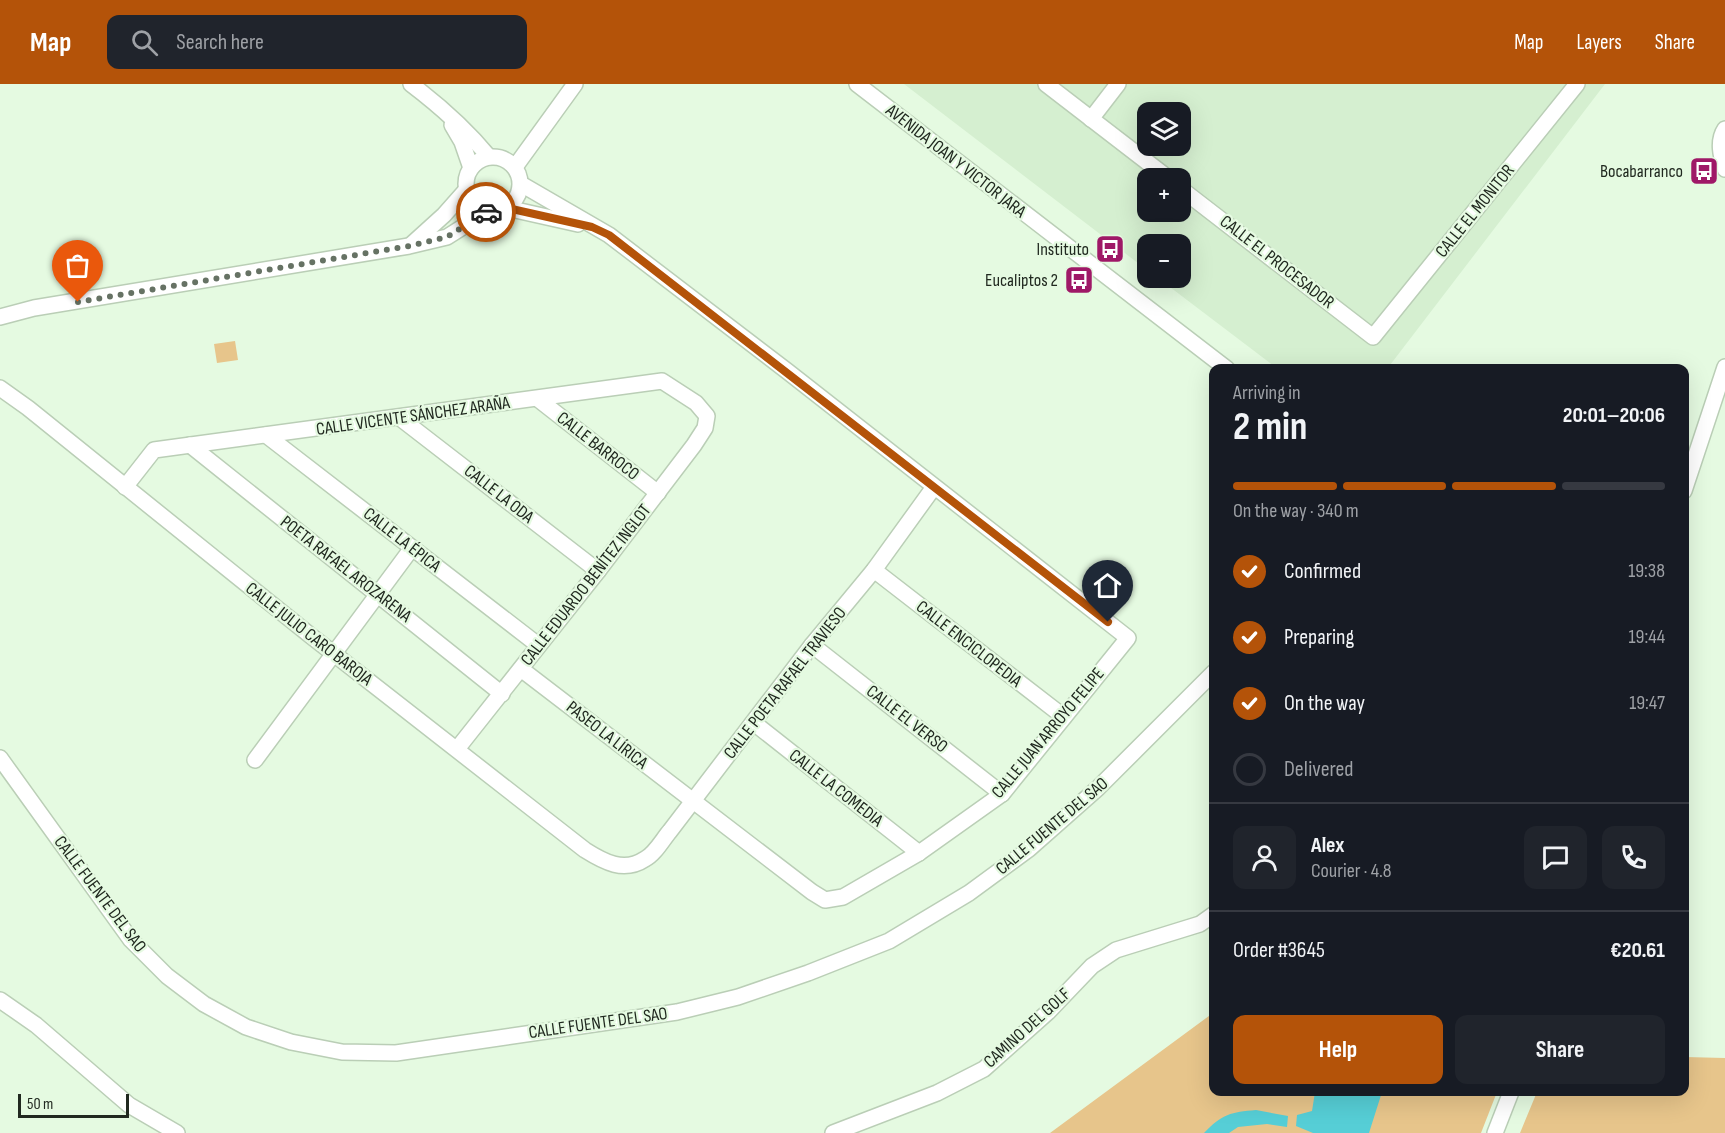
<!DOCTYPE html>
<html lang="en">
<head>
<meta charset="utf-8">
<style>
  :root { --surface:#171b24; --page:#20242c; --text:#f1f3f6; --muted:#9ea1a6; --line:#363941; --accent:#b45309 }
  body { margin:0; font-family:"Sofia Sans Condensed",sans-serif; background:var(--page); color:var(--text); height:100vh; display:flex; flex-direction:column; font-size:22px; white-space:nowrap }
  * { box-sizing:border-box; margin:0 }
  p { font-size:20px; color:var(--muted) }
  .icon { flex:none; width:33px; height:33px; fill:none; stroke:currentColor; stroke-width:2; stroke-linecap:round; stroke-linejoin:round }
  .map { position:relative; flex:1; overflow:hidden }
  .panel { position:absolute; left:1209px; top:280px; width:480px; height:732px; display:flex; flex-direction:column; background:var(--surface); border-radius:12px; box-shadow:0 6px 24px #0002 }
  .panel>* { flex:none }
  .controls { position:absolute; left:1137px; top:18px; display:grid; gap:12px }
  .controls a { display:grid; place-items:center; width:54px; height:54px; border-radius:12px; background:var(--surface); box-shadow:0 6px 24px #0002; font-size:30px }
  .scale { position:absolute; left:18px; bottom:15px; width:111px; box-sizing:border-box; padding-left:6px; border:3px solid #212920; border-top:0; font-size:16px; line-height:21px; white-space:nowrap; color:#212920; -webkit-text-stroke:4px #e5fae1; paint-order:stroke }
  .pin { position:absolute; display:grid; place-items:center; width:51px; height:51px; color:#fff; margin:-62px -26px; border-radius:50% 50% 50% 0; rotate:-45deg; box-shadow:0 0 6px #0007 }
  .pin .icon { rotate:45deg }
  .courier { position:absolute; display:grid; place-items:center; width:60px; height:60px; margin:-30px; border:4px solid #b45309; border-radius:50%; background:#fff; color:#222; box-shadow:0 2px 8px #0007 }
  .head em { font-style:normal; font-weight:700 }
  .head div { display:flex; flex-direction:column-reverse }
  .head { display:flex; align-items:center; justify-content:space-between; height:102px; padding:0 24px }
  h1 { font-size:39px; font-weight:700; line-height:45px }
  .bar { display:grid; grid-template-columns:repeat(4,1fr); gap:9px 6px; align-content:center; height:72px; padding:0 24px }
  .bar i { height:8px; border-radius:4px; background:var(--line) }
  .bar .on { background:var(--accent) }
  .bar p { grid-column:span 4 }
  .line { display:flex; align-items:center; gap:15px; padding:0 24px; border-top:2px solid var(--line) }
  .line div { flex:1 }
  .round { display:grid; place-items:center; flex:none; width:63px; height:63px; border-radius:12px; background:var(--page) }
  ol { padding:0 24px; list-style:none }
  li { display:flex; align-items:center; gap:18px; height:66px }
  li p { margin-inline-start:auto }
  li .icon { padding:6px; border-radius:50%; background:var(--accent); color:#fff; stroke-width:4 }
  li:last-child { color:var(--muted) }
  li i { width:33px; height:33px; border:3px solid var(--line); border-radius:50% }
  .primary-button { display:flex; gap:12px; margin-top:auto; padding:12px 24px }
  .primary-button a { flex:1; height:69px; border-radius:12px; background:var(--accent); color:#fff; font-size:24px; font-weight:700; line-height:69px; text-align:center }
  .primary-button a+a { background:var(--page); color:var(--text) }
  header { display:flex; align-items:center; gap:36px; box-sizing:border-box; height:84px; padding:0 30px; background:var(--accent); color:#fff }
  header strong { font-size:28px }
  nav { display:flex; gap:33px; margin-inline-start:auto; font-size:21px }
  .search { width:420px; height:54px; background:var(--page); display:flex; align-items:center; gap:15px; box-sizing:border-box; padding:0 21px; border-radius:12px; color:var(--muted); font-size:22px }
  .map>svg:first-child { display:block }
  .built { fill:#d5efd0; fill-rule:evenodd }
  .green { fill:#e7c58b }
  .water { fill:#56ced6 }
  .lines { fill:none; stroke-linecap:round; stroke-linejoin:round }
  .street-casing { stroke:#baceb6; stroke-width:18 }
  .street { stroke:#fff; stroke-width:15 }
  .done { stroke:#667264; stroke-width:6; stroke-dasharray:0 10.8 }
  .route { stroke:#b45309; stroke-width:8 }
  .labels { text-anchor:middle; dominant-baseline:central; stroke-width:4.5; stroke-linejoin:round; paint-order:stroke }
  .street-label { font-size:18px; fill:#212920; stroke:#e5fae1 }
  .poi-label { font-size:18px; fill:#212920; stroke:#e5fae1; text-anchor:end }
</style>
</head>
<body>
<header>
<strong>Map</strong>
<div class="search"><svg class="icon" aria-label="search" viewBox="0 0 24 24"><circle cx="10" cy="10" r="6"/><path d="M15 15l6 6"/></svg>Search here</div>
<nav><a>Map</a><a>Layers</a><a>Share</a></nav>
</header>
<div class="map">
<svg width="1725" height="1049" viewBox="0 0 1725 1049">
  <rect width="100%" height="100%" fill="#e5fae1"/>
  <!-- built -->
  <path class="built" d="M904,0h701l-218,285h-109l-120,-91h22v-34h-32l-1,26zM1148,28h32v34h-32zM1148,94h32v34h-32z"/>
  <!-- green -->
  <g class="green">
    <polygon points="235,257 238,276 217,279 214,260"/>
    <polygon points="1213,929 1214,1008 1497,1008 1481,1049 1050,1049"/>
    <polygon points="1685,973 1725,974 1725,1049 1520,1049 1537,1008 1684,1008"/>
  </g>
  <!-- water -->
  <g class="water">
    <polygon points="1315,1008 1382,1008 1369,1049 1313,1049 1296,1042 1297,1031 1312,1027"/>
    <path d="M1256,1026l32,6 -1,11 -20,-3 -29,3 -9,6h-25c18,-19 27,-21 52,-23z"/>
  </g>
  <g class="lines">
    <!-- street casing -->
    <g class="street-casing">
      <g id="street">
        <path d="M411,0c29,22 55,45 78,73"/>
        <polyline points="857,0 1227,285"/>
        <polyline points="1046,0 1168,94"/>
        <polyline points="1091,35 1118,0"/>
        <polyline points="452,41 462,58 471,84"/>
        <path d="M1725,45c-8,12 -4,27 0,40"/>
        <circle cx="493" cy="100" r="27"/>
        <polyline points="515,83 575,0"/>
        <polyline points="521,100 609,151 787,287 1128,554 1002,710 919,769 843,813 825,816 812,808 521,585"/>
        <polyline points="1180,104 1373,253 1577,0"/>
        <polyline points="507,124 578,140"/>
        <polyline points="412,160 444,131 467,105"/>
        <polyline points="0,233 34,224 409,162 447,153 488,127"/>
        <path d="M0,304l28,20 283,228 274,214c19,12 39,23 60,9 10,-5 18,-20 25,-28l142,-186 62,-75 60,-83"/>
        <polyline points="538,315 658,409"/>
        <polyline points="400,334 598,487"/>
        <polyline points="266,351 538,561"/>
        <polyline points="190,361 502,610"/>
        <polyline points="125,403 154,366 662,297 696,319 707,332 705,344 694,361 598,487 457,665"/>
        <polyline points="1684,407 1725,283"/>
        <polyline points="874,486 1064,633"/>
        <polyline points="812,561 1002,710"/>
        <polyline points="754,639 919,769"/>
        <polyline points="0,674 131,856 167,892 204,920 246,943 291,958 342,968 396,969 677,928 738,913 808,889 889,857 969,809 1029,765 1098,704 1214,588"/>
        <polyline points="255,676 412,464"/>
        <polyline points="0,916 36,941 129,1021 177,1049"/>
        <polyline points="833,1049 937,1009 984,985 1048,928 1092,882 1116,866 1200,840 1214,830"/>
        <polyline points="1495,1049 1511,1008"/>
      </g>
    </g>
    <!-- street -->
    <use href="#street" class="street"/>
  </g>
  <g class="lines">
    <!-- done -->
    <polyline class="done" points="78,218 409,162 447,153 486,128"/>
    <!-- route -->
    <polyline class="route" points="486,128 507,124 592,143 609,151 1108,538"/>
  </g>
  <!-- icons -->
  <defs>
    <g id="bus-square" transform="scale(1.5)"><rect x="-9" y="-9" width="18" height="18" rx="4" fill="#9f1867" stroke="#e5fae1"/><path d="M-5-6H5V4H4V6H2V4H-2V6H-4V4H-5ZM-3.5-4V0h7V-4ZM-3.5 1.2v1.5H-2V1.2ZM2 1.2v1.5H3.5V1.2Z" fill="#fff"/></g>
  </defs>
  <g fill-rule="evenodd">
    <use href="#bus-square" x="1704" y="87"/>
    <use href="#bus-square" x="1110" y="165"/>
    <use href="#bus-square" x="1079" y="196"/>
  </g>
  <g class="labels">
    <!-- street labels -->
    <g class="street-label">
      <text transform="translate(956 77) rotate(38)">AVENIDA JOAN Y VICTOR JARA</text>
      <text transform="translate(1475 127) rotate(-51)">CALLE EL MONITOR</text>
      <text transform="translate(1277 178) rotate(38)">CALLE EL PROCESADOR</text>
      <text transform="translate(413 332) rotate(-8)">CALLE VICENTE SÁNCHEZ ARAÑA</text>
      <text transform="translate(598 362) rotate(38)">CALLE BARROCO</text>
      <text transform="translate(499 410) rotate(38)">CALLE LA ODA</text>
      <text transform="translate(402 456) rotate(38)">CALLE LA ÉPICA</text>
      <text transform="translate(346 485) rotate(38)">POETA RAFAEL AROZARENA</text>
      <text transform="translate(586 501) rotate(-52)">CALLE EDUARDO BENÍTEZ INGLOT</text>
      <text transform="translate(309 550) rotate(38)">CALLE JULIO CARO BAROJA</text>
      <text transform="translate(969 560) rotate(38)">CALLE ENCICLOPEDIA</text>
      <text transform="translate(785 599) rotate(-52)">CALLE POETA RAFAEL TRAVIESO</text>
      <text transform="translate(907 635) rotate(38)">CALLE EL VERSO</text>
      <text transform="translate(1048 649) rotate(-50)">CALLE JUAN ARROYO FELIPE</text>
      <text transform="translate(607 651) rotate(38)">PASEO LA LÍRICA</text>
      <text transform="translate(836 704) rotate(38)">CALLE LA COMEDIA</text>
      <text transform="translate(1052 742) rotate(-40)">CALLE FUENTE DEL SAO</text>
      <text transform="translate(100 810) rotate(53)">CALLE FUENTE DEL SAO</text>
      <text transform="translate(598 939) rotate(-8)">CALLE FUENTE DEL SAO</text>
      <text transform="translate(1027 944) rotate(-42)">CAMINO DEL GOLF</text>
    </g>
    <!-- poi labels -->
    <g class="poi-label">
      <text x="1683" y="87">Bocabarranco</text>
      <text x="1089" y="165">Instituto</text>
      <text x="1058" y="196">Eucaliptos 2</text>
    </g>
  </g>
</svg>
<div class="controls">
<a><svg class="icon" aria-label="layers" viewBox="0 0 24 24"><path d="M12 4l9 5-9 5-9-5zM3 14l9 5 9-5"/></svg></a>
<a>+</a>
<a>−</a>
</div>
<div class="scale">50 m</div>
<div class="pin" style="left:78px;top:218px;background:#ea580c"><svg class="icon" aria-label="bag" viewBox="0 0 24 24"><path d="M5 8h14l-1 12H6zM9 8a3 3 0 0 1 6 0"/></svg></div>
<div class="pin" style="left:1108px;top:538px;background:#1f2937"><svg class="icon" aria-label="home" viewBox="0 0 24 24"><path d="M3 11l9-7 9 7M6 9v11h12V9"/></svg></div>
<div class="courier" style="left:486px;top:128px"><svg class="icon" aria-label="car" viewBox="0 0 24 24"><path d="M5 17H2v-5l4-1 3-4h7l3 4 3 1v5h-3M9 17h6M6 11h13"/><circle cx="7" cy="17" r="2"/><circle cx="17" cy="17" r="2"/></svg></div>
<section class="panel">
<div class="head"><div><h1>2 min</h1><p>Arriving in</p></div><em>20:01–20:06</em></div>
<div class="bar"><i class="on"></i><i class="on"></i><i class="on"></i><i></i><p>On the way · 340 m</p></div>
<ol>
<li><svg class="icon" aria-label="check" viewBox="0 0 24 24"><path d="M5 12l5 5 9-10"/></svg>Confirmed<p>19:38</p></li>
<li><svg class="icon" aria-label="check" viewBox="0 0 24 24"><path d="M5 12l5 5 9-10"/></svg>Preparing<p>19:44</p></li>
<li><svg class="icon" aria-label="check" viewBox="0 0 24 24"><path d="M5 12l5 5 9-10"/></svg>On the way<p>19:47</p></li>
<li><i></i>Delivered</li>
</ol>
<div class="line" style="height:108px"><a class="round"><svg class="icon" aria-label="person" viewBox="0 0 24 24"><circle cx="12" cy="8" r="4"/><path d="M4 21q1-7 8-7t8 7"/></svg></a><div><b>Alex</b><p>Courier · 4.8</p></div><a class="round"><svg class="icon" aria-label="chat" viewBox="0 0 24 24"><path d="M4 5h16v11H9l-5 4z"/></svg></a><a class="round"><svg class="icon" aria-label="phone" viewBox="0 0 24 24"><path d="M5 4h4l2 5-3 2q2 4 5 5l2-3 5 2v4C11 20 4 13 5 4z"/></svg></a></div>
<div class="line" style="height:78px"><div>Order #3645</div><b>€20.61</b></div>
<div class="primary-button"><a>Help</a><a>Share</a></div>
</section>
</div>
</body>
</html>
